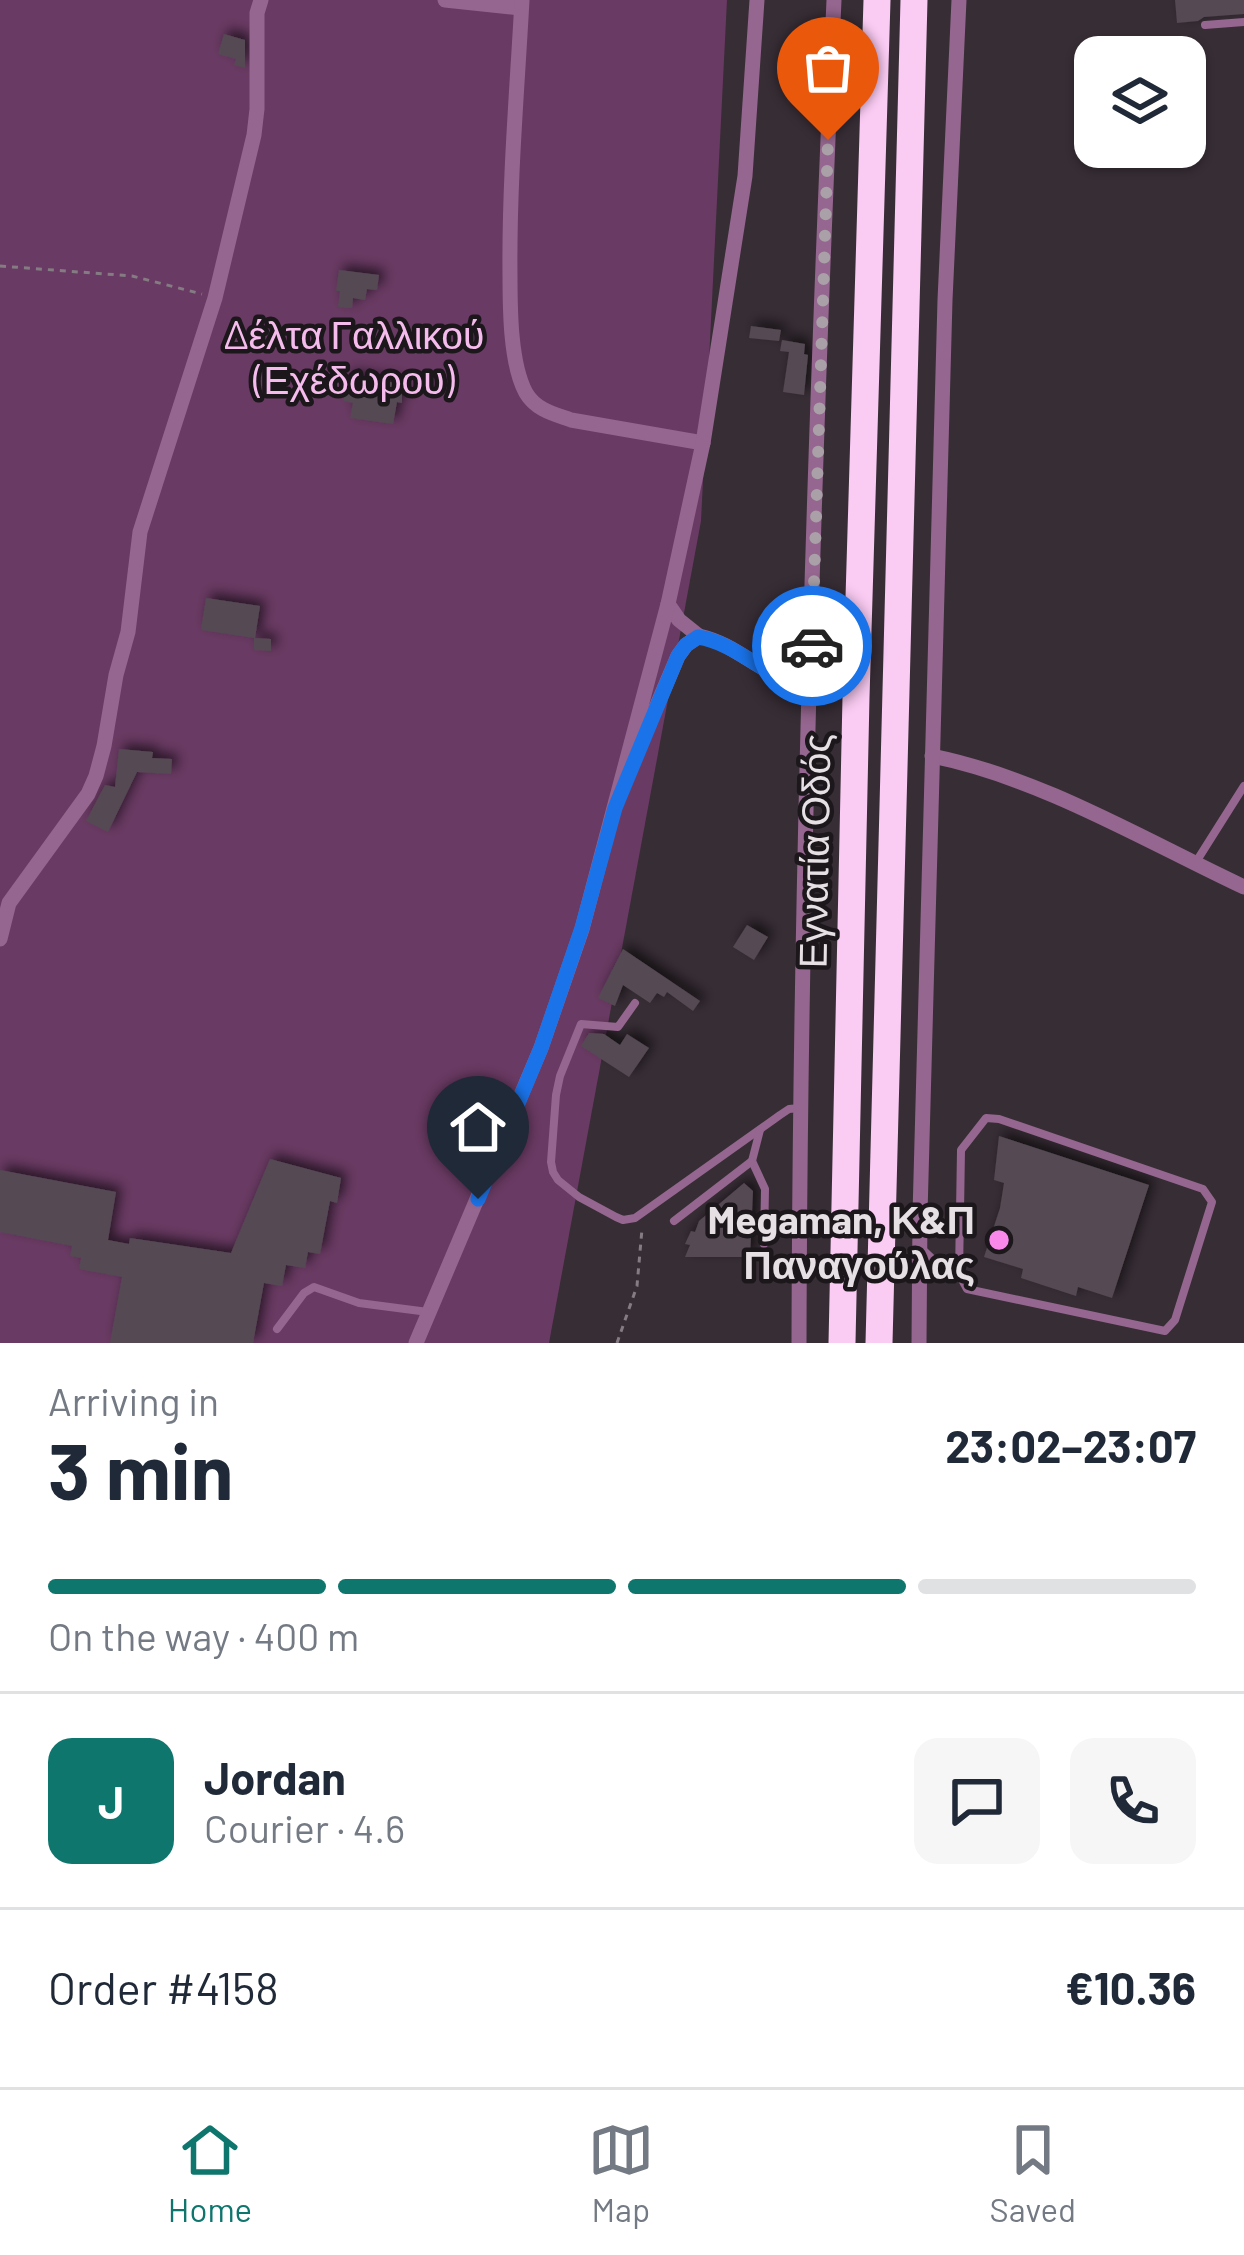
<!DOCTYPE html>
<html lang="en">
<head>
<meta charset="utf-8">
<style>
  :root { --surface:#fff; --page:#f6f6f7; --text:#1f2937; --muted:#747a83; --line:#e0e1e3; --accent:#0f766e }
  body { margin:0; font-family:Barlow,sans-serif; background:var(--page); color:var(--text); height:100vh; display:flex; flex-direction:column; font-size:45px; white-space:nowrap }
  * { box-sizing:border-box; margin:0 }
  p { font-size:39px; color:var(--muted) }
  .icon { flex:none; width:66px; height:66px; fill:none; stroke:currentColor; stroke-width:2; stroke-linecap:round; stroke-linejoin:round }
  .map { position:relative; height:1343px; overflow:hidden }
  .panel { display:flex; flex-direction:column; background:var(--surface); flex:1 }
  .panel>* { flex:none }
  .tools { position:absolute; left:1074px; top:36px; display:grid; gap:24px }
  .tools a { display:grid; place-items:center; width:132px; height:132px; border-radius:24px; background:var(--surface); box-shadow:0 3px 9px #0004; font-size:60px }
  .pin { position:absolute; display:grid; place-items:center; width:102px; height:102px; color:#fff; margin:-123px -51px; border-radius:50% 50% 50% 0; rotate:-45deg; box-shadow:0 0 12px #0007 }
  .pin .icon { rotate:45deg }
  .courier { position:absolute; display:grid; place-items:center; width:120px; height:120px; margin:-60px; border:9px solid #1a73e8; border-radius:50%; background:#fff; color:#222; box-shadow:0 3px 15px #0007 }
  .summary em { font-style:normal; font-weight:700 }
  .summary div { display:flex; flex-direction:column-reverse }
  .summary { display:flex; align-items:center; justify-content:space-between; height:204px; padding:0 48px }
  h1 { font-size:78px; font-weight:700; line-height:90px }
  .bar { display:grid; grid-template-columns:repeat(4,1fr); gap:18px 12px; align-content:center; height:144px; padding:0 48px }
  .bar i { height:15px; border-radius:9px; background:var(--line) }
  .bar .current { background:var(--accent) }
  .bar p { grid-column:span 4 }
  .line { display:flex; align-items:center; gap:30px; padding:0 48px; border-top:3px solid var(--line) }
  .line div { flex:1 }
  .round { display:grid; place-items:center; flex:none; width:126px; height:126px; border-radius:24px; background:var(--page) }
  .menu { display:flex; justify-content:space-around; align-items:center; height:168px; border-top:3px solid var(--line); background:var(--surface); font-size:33px; color:var(--muted) }
  .menu a { display:grid; justify-items:center; gap:6px }
  .menu .current { color:var(--accent) }
  .map>svg:first-child { display:block }
  .green { fill:#693a63 }
  .building { fill:#544952; filter:url(#shadow) }
  .lines { fill:none; stroke-linecap:round; stroke-linejoin:round }
  .path { stroke:#847c82; stroke-width:3; stroke-dasharray:6 6; stroke-linecap:butt }
  .service { stroke:#95668f; stroke-width:8 }
  .minor { stroke:#95668f; stroke-width:15 }
  .motorway { stroke:#facbf3; stroke-width:27 }
  .done { stroke:#a9a1a7; stroke-width:12; stroke-dasharray:0 21.6 }
  .route { stroke:#1a73e8; stroke-width:15 }
  .poi-dot { fill:#f888ea; stroke:#1b171b; stroke-width:4.5 }
  .labels { text-anchor:middle; dominant-baseline:central; stroke-width:9; stroke-linejoin:round; paint-order:stroke }
  .park-label { font-size:39px; fill:#f5bbec; stroke:#1b171b }
  .street-label { font-size:39px; fill:#e6e0e5; stroke:#1b171b }
  .poi-label { font-size:39px; font-weight:bold; fill:#e6e0e5; stroke:#1b171b; text-anchor:end }
</style>
</head>
<body>
<div class="map">
<svg width="1244" height="1343" viewBox="0 0 1244 1343">
  <defs>
    <filter id="shadow"><feDropShadow dx="5.5" dy="-5.5" stdDeviation="6" flood-color="#0009"/></filter>
  </defs>
  <rect width="100%" height="100%" fill="#372d35"/>
  <!-- green -->
  <polygon class="green" points="0,0 727,0 701,521 549,1343 0,1343"/>
  <!-- building -->
  <g class="building">
    <polygon points="1175,0 1244,0 1244,14 1204,17 1198,21 1177,23"/>
    <polygon points="224,34 245,40 245,68 234,65 236,59 218,54"/>
    <polygon points="339,270 379,275 377,290 367,289 365,300 353,298 352,308 338,307 340,291 336,291"/>
    <polygon points="751,326 781,330 779,341 749,338"/>
    <polygon points="782,340 805,344 804,354 808,355 804,395 783,392 789,352 780,351"/>
    <polygon points="348,375 402,384 402,403 397,402 393,424 350,418 353,403 343,401"/>
    <polygon points="206,598 260,606 255,638 271,639 271,651 254,650 254,638 201,630"/>
    <polygon points="119,749 153,752 152,758 172,759 171,774 137,772 108,832 86,821 105,785 115,787"/>
    <polygon points="747,925 768,937 754,960 733,947"/>
    <polygon points="623,949 700,1001 693,1011 667,992 664,997 657,993 650,1003 623,985 615,1006 598,998"/>
    <polygon points="589,1033 604,1034 620,1045 627,1034 649,1048 629,1077 581,1046"/>
    <polygon points="999,1136 1149,1185 1112,1298 1078,1287 1076,1296 1021,1278 1023,1269 984,1257 1000,1208 1004,1183 994,1180"/>
    <polygon points="270,1159 341,1178 337,1203 330,1201 320,1254 308,1252 305,1268 286,1265 282,1286 264,1283 253,1343 110,1343 122,1277 79,1269 81,1258 70,1256 72,1246 0,1232 0,1170 116,1192 108,1240 129,1244 130,1238 231,1253"/>
    <polygon points="744,1183 753,1191 750,1257 685,1257 690,1245 685,1244 691,1231 695,1232 699,1221"/>
  </g>
  <g class="lines">
    <!-- path -->
    <g class="path">
      <polyline points="0,266 132,276 202,294"/>
      <polyline points="617,1343 637,1286 642,1229"/>
    </g>
    <!-- service -->
    <g class="service">
      <polyline points="1205,25 1244,22"/>
      <polyline points="1196,862 1244,786"/>
      <polyline points="635,1003 618,1027 581,1024 560,1076 556,1095 551,1162 553,1172 558,1180 579,1197 616,1217 623,1220 635,1218 780,1115 789,1109 800,1108"/>
      <polyline points="760,1130 752,1161 765,1189 764,1244"/>
      <polyline points="674,1221 752,1161"/>
      <polyline points="921,1248 946,1272 959,1274 967,1289 1165,1331 1175,1320 1212,1202 1203,1189 999,1119 986,1118 961,1150 959,1274"/>
      <polyline points="277,1329 304,1293 314,1287 359,1303 428,1312"/>
    </g>
    <!-- minor -->
    <g class="minor">
      <polyline points="445,0 521,8"/>
      <path d="M522,0c-5,92 -13,183 -12,275 0,32 0,89 16,118 10,17 28,21 45,27l132,23"/>
      <polyline points="668,604 679,620 699,636"/>
      <path d="M638,750l40,-94 8,-11 13,-9c42,9 65,44 112,50"/>
      <path d="M932,756c109,22 212,84 312,131"/>
      <polyline points="0,939 9,903 88,794 96,776 104,746 116,675 128,632 140,532 215,298 254,135 257,109 257,13 261,0"/>
      <polyline points="416,1343 541,1048 582,929 668,604 703,443 745,176 757,0"/>
      <path d="M799,1343c1,-448 15,-896 35,-1343"/>
      <polyline points="919,1343 920,1214 945,300 959,0"/>
    </g>
    <!-- motorway -->
    <g class="motorway">
      <polyline points="842,1343 856,697 877,0"/>
      <polyline points="879,1343 914,0"/>
    </g>
  </g>
  <g class="lines">
    <!-- done -->
    <polyline class="done" points="812,646 828,140"/>
    <!-- route -->
    <path class="route" d="M478,1199l63,-151 41,-120 33,-120 63,-152 8,-11 12,-8c43,7 68,44 113,49l1,-40"/>
  </g>
  <!-- markers -->
  <circle class="poi-dot" cx="999" cy="1240" r="12"/>
  <g class="labels">
    <!-- park labels -->
    <g class="park-label">
      <text x="354" y="333">Δέλτα Γαλλικού<tspan x="354" dy="45">(Εχέδωρου)</tspan></text>
    </g>
    <!-- street labels -->
    <g class="street-label">
      <text transform="translate(813 851) rotate(-89)">Εγνατία Οδός</text>
    </g>
    <!-- poi labels -->
    <g class="poi-label">
      <text x="975" y="1218">Megaman, Κ&amp;Π<tspan x="975" dy="45">Παναγούλας</tspan></text>
    </g>
  </g>
</svg>
<div class="tools">
<a><svg class="icon" aria-label="layers" viewBox="0 0 24 24"><path d="M12 4l9 5-9 5-9-5zM3 14l9 5 9-5"/></svg></a>
</div>
<div class="pin" style="left:828px;top:140px;background:#ea580c"><svg class="icon" aria-label="bag" viewBox="0 0 24 24"><path d="M5 8h14l-1 12H6zM9 8a3 3 0 0 1 6 0"/></svg></div>
<div class="pin" style="left:478px;top:1199px;background:#1f2937"><svg class="icon" aria-label="home" viewBox="0 0 24 24"><path d="M3 11l9-7 9 7M6 9v11h12V9"/></svg></div>
<div class="courier" style="left:812px;top:646px"><svg class="icon" aria-label="car" viewBox="0 0 24 24"><path d="M5 17H2v-5l4-1 3-4h7l3 4 3 1v5h-3M9 17h6M6 11h13"/><circle cx="7" cy="17" r="2"/><circle cx="17" cy="17" r="2"/></svg></div>
</div>
<section class="panel">
<div class="summary"><div><h1>3 min</h1><p>Arriving in</p></div><em>23:02–23:07</em></div>
<div class="bar"><i class="current"></i><i class="current"></i><i class="current"></i><i></i><p>On the way · 400 m</p></div>
<div class="line" style="height:216px"><b class="round" style="background:var(--accent);color:#fff">J</b><div><b>Jordan</b><p>Courier · 4.6</p></div><a class="round"><svg class="icon" aria-label="chat" viewBox="0 0 24 24"><path d="M4 5h16v11H9l-5 4z"/></svg></a><a class="round"><svg class="icon" aria-label="phone" viewBox="0 0 24 24"><path d="M5 4h4l2 5-3 2q2 4 5 5l2-3 5 2v4C11 20 4 13 5 4z"/></svg></a></div>
<div class="line" style="height:156px"><div>Order #4158</div><b>€10.36</b></div>
</section>
<nav class="menu">
<a class="current"><svg class="icon" aria-label="home" viewBox="0 0 24 24"><path d="M3 11l9-7 9 7M6 9v11h12V9"/></svg>Home</a>
<a><svg class="icon" aria-label="map" viewBox="0 0 24 24"><path d="M3 6l6-2 6 2 6-2v14l-6 2-6-2-6 2zM9 4v14M15 6v14"/></svg>Map</a>
<a><svg class="icon" aria-label="saved" viewBox="0 0 24 24"><path d="M7 4h10v16l-5-4-5 4z"/></svg>Saved</a>
</nav>
</body>
</html>
